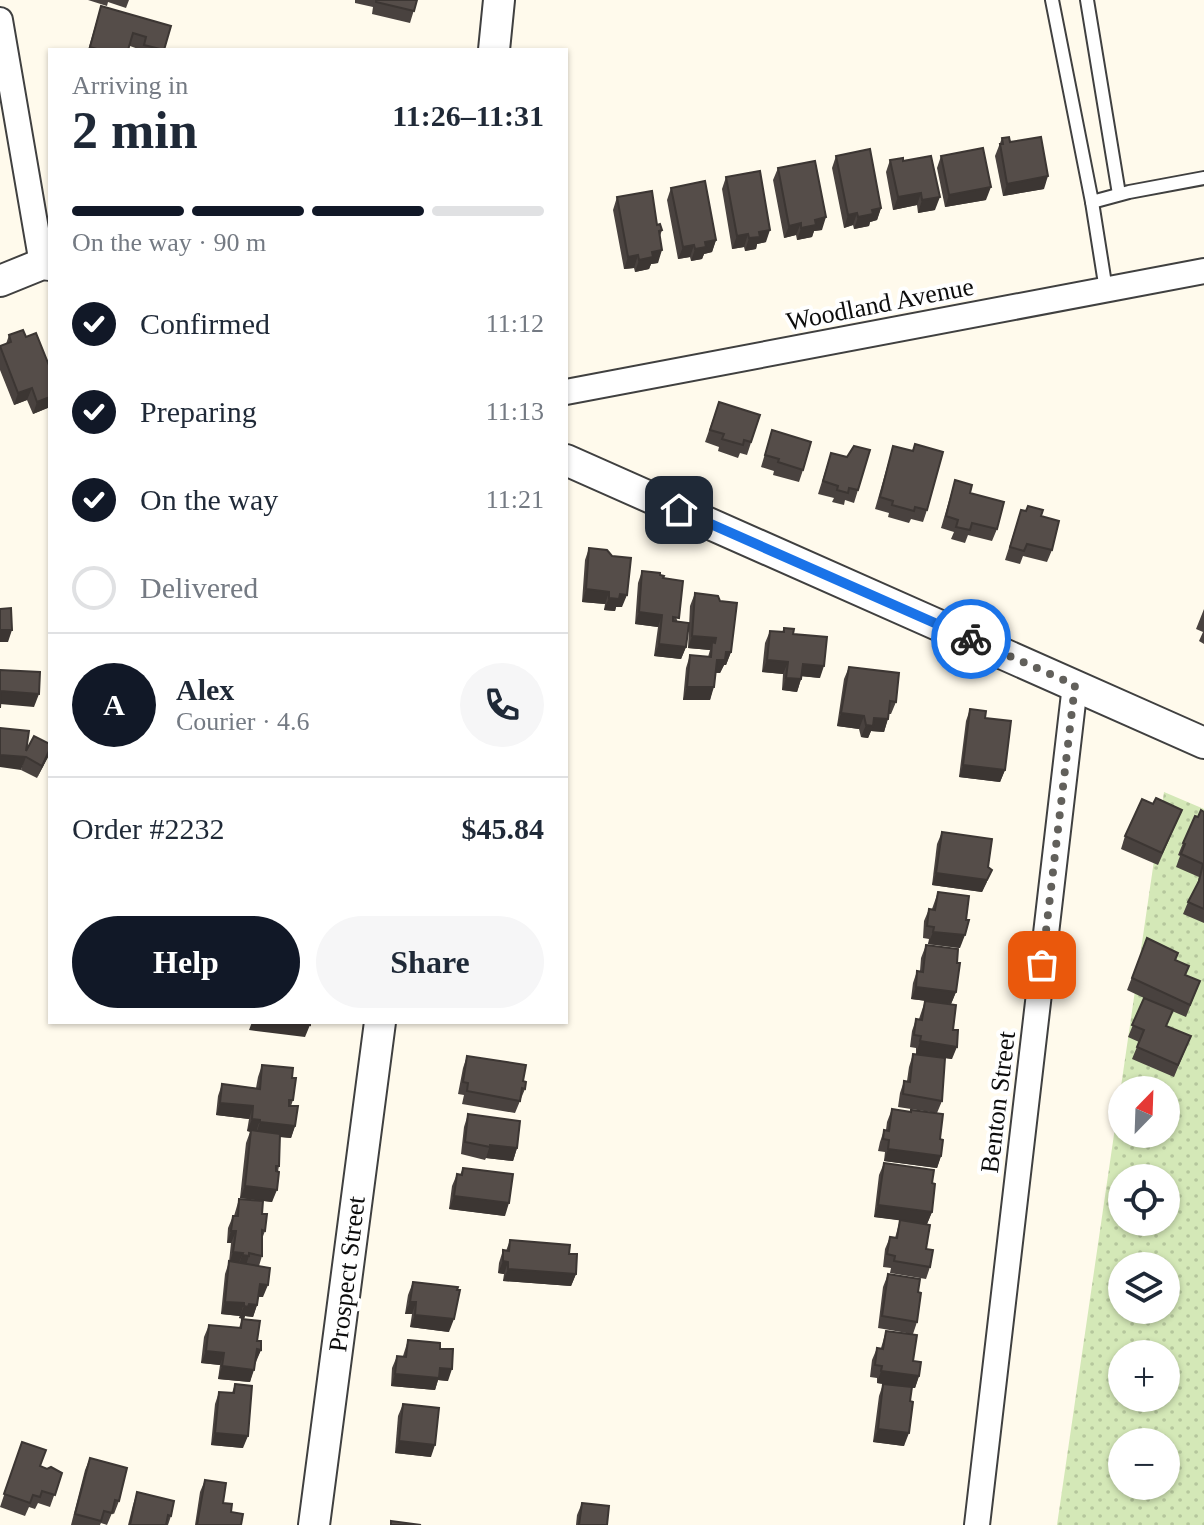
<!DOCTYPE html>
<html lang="en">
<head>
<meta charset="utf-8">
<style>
  :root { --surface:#fff; --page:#f6f6f7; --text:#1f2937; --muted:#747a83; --line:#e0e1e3; --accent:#111827 }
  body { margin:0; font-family:Georgia,serif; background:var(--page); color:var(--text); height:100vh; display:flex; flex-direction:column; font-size:30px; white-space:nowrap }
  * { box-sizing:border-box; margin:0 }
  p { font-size:26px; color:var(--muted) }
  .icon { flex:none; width:44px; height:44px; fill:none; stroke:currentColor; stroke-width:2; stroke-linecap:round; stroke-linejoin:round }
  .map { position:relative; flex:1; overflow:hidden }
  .side { position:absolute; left:48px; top:48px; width:520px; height:976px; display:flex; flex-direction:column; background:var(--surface); border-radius:0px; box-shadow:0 2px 6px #0004 }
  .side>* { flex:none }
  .needle { width:52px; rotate:23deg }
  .controls { position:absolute; left:1108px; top:1076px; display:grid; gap:16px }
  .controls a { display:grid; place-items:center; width:72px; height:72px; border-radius:50%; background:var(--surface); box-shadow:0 2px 6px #0004; font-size:40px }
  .pin { position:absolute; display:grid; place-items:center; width:68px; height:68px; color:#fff; margin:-34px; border-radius:16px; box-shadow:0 4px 12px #0006 }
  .courier { position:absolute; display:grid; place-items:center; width:80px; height:80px; margin:-40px; border:6px solid #1a73e8; border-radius:50%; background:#fff; color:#222; box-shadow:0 2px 10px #0007 }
  .overview em { font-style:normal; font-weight:700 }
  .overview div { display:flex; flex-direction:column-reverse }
  .overview { display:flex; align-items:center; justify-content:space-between; height:136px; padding:0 24px }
  h1 { font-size:52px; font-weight:700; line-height:60px }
  .bar { display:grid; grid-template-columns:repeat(4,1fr); gap:12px 8px; align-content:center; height:96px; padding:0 24px }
  .bar i { height:10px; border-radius:6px; background:var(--line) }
  .bar .current { background:var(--accent) }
  .bar p { grid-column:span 4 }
  .line { display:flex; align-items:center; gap:20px; padding:0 24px; border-top:2px solid var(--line) }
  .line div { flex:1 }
  .round { display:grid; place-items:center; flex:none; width:84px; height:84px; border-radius:42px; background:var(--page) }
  ol { padding:0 24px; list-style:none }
  li { display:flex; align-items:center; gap:24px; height:88px }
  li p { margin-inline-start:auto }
  li .icon { padding:8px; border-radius:50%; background:var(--accent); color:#fff; stroke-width:4 }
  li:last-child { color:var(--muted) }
  li i { width:44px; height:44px; border:4px solid var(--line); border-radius:50% }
  .button { display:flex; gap:16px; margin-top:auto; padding:16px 24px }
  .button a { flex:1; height:92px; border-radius:48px; background:var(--accent); color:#fff; font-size:32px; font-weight:700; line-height:92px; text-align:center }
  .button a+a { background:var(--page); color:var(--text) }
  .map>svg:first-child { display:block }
  .grass { fill:url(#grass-dots); fill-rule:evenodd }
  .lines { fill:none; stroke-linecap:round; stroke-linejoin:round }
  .service-casing { stroke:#404040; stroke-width:16 }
  .minor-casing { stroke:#404040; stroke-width:28 }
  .tertiary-casing { stroke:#404040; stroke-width:34 }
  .service { stroke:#fff; stroke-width:12 }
  .minor { stroke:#fff; stroke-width:24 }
  .tertiary { stroke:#fff; stroke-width:30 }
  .wall { fill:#49423f }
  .shaded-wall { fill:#3c3633 }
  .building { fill:#554d49; stroke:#3c3633; stroke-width:2 }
  .done { stroke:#62605b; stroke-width:8; stroke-dasharray:0 14.4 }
  .route { stroke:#1a73e8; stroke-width:10 }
  .labels { text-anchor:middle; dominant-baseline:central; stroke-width:8; stroke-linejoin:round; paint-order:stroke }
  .street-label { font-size:26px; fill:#0d0d0d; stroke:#fff }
</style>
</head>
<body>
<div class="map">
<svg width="1204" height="1525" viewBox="0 0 1204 1525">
  <defs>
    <pattern id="grass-dots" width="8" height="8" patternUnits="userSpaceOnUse" patternTransform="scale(2)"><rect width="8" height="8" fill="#d4e8b7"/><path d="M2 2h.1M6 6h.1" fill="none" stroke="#b5c69c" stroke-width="1.8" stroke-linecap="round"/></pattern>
  </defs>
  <rect width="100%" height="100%" fill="#fffaec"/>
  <!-- grass -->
  <path class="grass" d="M1164,792l40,17v716h-147zM1122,1090h44v44h-44zM1122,1178h44v44h-44zM1122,1266h44v44h-44zM1122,1354h44v44h-44zM1122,1442h44v44h-44z"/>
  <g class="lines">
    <!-- service casing -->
    <g class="service-casing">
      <g id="service">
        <polyline points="1052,0 1092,202 1129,192 1204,178"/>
        <polyline points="1087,0 1119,194"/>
        <polyline points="1092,202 1106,290"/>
      </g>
    </g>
    <!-- minor casing -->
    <g class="minor-casing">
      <g id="minor">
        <polyline points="0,20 42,264"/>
        <polyline points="566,392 1204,271"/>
        <polyline points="977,1525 1075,685"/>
      </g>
    </g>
    <!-- tertiary casing -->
    <g class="tertiary-casing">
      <g id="tertiary">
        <polyline points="494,50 499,0"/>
        <polyline points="0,281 42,264 50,265"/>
        <polyline points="566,460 1204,743"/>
        <polyline points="314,1525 380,1022"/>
      </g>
    </g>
    <!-- service -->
    <use href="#service" class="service"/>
    <!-- minor -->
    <use href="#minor" class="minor"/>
    <!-- tertiary -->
    <use href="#tertiary" class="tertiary"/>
  </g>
  <!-- wall -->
  <g class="wall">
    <polygon points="88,0 129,0 126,8 108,2 107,6"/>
    <polygon points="355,0 417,0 410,23 372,14 373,7 355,3"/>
    <polygon points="101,6 164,50 141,50 130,46 128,50 88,50"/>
    <polygon points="1002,138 1010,142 1044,189 1003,196 995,156"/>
    <polygon points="836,156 881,208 877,220 870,222 869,226 854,229 853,225 844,228 832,168"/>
    <polygon points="941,156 986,200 945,207 937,168"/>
    <polygon points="890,160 903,161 935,210 918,213 917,205 893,210 886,172"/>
    <polygon points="778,168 822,230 814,231 812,237 797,240 796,235 784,238 773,180"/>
    <polygon points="726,177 766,242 757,244 756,249 745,251 744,247 732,249 722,189"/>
    <polygon points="671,188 716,240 712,252 704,254 702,259 691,261 690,257 678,259 667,200"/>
    <polygon points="617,197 657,225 662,230 660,236 658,263 651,264 649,269 635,272 634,268 624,269 613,210"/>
    <polygon points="9,335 26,337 50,368 50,407 33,414 27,400 14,405 0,370 0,346 6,344"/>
    <polygon points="719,402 760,415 747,455 740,453 738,458 718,451 719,447 705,442"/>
    <polygon points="772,430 803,470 799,482 773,475 774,471 761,467"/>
    <polygon points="893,446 927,510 923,522 911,519 909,523 888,517 889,513 875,509"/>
    <polygon points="831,453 858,490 854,503 845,500 844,505 832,502 834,498 818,494"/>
    <polygon points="955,480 970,493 997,529 992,541 968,535 965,543 951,539 954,532 941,528"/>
    <polygon points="1028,506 1041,516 1052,550 1047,562 1023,556 1020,564 1005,560 1021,510 1026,511"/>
    <polygon points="589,548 622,607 616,607 615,611 604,610 605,604 582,602 585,560"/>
    <polygon points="642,571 660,575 663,578 686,647 681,659 654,656 658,627 635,624 638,583"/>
    <polygon points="695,593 731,652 726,665 724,665 720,673 716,673 710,700 683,700 686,668 690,655 708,657 710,650 688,648 690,606"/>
    <polygon points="1204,609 1204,644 1199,641 1203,632 1196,629"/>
    <polygon points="784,628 793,634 820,678 802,676 797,692 782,690 783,674 762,672 765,643 770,631 782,632"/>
    <polygon points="849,667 896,702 891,714 889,714 884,732 871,731 868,738 861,737 859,729 837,726 844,679"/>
    <polygon points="970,709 985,718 1005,770 1000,782 959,777 966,721"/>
    <polygon points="26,751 48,757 37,778 21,770"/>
    <polygon points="1153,804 1182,810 1158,865 1121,849 1125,836"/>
    <polygon points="1204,812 1204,923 1183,914 1188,902 1197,885 1199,877 1176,867 1180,856 1178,855 1183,843 1198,817"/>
    <polygon points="942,832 988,867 987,882 982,892 932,885 937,844"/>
    <polygon points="938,892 960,948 928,944 929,939 923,938 924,921 929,909 932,909"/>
    <polygon points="1147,938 1176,960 1185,975 1200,981 1186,1017 1172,1011 1166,1026 1191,1036 1174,1077 1132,1059 1139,1042 1128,1037 1144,998 1127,990"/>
    <polygon points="926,945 957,963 956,992 951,1004 911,999 913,983 917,971 920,971 921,958"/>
    <polygon points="925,1001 953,1030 952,1059 916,1054 916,1048 910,1047 912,1031 916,1019 919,1019"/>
    <polygon points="913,1054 942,1101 937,1113 898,1107 900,1093 904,1081 907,1081 909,1067"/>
    <polygon points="467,1056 523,1081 525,1089 515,1113 462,1104 464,1095 458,1094 463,1068"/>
    <polygon points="262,1065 292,1078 293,1100 291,1106 295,1126 291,1138 279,1137 279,1166 272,1202 240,1198 246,1143 250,1132 247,1131 249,1119 216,1115 218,1096 222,1084 256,1088 258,1077"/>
    <polygon points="892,1109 940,1139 941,1156 937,1168 884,1161 885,1152 878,1151 880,1142 884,1130 886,1130 887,1122"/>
    <polygon points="468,1114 517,1148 513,1161 486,1158 485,1160 461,1154 464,1127"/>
    <polygon points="884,1163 932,1183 932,1212 927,1224 926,1249 930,1267 926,1279 890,1273 891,1268 883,1267 885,1249 890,1237 895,1238 900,1220 874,1217 879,1175"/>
    <polygon points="463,1168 505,1216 449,1209 452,1186 457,1174 460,1175"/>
    <polygon points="239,1199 262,1214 265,1231 262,1239 262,1256 259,1266 263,1297 258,1297 257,1305 253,1317 245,1316 244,1319 239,1318 240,1316 221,1314 225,1274 229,1262 231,1243 227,1243 228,1228 233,1216 234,1216"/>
    <polygon points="510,1240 569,1254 576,1274 571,1286 503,1281 504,1274 498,1273 499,1263 503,1250 506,1251"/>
    <polygon points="888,1274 918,1292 917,1322 913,1334 913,1361 919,1376 915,1388 912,1388 904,1446 873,1442 879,1396 883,1384 877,1383 877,1378 870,1377 872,1360 877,1348 881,1348 886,1331 907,1333 878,1328 883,1287"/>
    <polygon points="413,1282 449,1332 410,1327 412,1314 405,1314 408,1295"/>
    <polygon points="242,1319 257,1341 261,1350 255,1362 250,1382 218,1379 220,1365 201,1363 204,1337 209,1325 239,1328"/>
    <polygon points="408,1340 440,1349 448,1381 438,1380 435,1390 391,1386 392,1368 397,1356 403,1356"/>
    <polygon points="235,1384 243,1448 211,1445 215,1404 219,1392 232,1393"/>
    <polygon points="403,1404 431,1457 395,1453 398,1416"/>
    <polygon points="22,1442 40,1466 62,1473 50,1507 38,1503 35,1509 29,1507 25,1516 0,1507"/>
    <polygon points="90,1458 119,1501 114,1514 112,1513 107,1525 101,1523 100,1525 71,1525 85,1470"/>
    <polygon points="205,1480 231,1512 241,1525 195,1525 200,1492"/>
    <polygon points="137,1492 171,1516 168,1525 128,1525 133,1505"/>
    <polygon points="582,1503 607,1525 576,1525 577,1515"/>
  </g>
  <!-- shaded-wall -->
  <g class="shaded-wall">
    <polygon points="1048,176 1044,189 1003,196 1007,184"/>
    <polygon points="991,187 986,200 945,207 949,195"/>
    <polygon points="921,193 917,205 893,210 898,197"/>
    <polygon points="940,197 935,210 918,213 922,200"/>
    <polygon points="881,208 877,220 870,222 869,226 854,229 858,217 872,210"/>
    <polygon points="857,213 853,225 844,228 848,215"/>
    <polygon points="826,217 822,230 814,231 812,237 797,240 801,228 815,220"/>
    <polygon points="801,223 796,235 784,238 789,226"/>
    <polygon points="770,230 766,242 757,244 756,249 745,251 749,238 759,232"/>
    <polygon points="748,234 744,247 732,249 737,236"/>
    <polygon points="716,240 712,252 704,254 702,259 691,261 695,249 705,242"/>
    <polygon points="694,245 690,257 678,259 683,247"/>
    <polygon points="662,250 658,263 651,264 649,269 635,272 639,260 652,252"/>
    <polygon points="638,255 634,268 624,269 628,257"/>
    <polygon points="32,388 27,400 14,405 18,393"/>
    <polygon points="50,397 50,407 33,414 37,402"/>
    <polygon points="586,589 609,592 605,604 582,602"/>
    <polygon points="620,594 627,595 622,607 616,607 615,611 604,610 609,598"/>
    <polygon points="639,612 662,615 658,627 635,624"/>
    <polygon points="0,630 12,630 8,642 0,642"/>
    <polygon points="692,636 716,638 712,648 712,642 710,650 688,648"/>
    <polygon points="659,644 686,647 681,659 654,656"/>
    <polygon points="726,652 731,652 726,665 724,665 720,673 712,672 717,660"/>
    <polygon points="767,660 788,662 783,674 762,672"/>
    <polygon points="803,664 824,666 820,678 799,676"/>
    <polygon points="786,678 801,679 797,692 782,690"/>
    <polygon points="687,687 714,687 710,700 683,700"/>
    <polygon points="1,691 39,694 34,707 0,704"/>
    <polygon points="841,713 864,716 859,729 837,726"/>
    <polygon points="874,718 888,719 884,732 871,731 868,738 861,737 866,725"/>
    <polygon points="50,749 48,757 37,778 42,766"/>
    <polygon points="0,755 26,757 21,770 0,767"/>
    <polygon points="963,765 1005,770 1000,782 959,777"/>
    <polygon points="992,870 982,892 932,885 936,873"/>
    <polygon points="933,932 965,935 960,948 928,944"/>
    <polygon points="916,987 956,992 951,1004 911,999"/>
    <polygon points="252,1022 286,1022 310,1025 305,1037 249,1030"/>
    <polygon points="920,1041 957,1047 952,1059 916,1054"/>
    <polygon points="220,1103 253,1106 249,1119 216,1115"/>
    <polygon points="252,1119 260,1120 256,1132 247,1131"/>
    <polygon points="260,1122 295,1126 291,1138 256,1134"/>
    <polygon points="490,1145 517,1148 513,1161 486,1158"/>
    <polygon points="888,1149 941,1156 937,1168 884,1161"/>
    <polygon points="245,1186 277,1190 272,1202 240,1198"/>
    <polygon points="454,1196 509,1203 505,1216 449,1209"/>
    <polygon points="878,1205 932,1212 927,1224 874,1217"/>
    <polygon points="231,1231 236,1231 231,1243 227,1243"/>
    <polygon points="233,1252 243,1253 238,1265 229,1264"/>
    <polygon points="242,1255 249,1256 245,1268 238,1268"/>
    <polygon points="503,1261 508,1262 504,1274 498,1273"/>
    <polygon points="508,1269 576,1274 571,1286 503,1281"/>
    <polygon points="260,1284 268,1285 263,1297 255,1296"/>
    <polygon points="225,1302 244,1303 240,1316 221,1314"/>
    <polygon points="410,1302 416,1302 412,1314 405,1314"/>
    <polygon points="249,1304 257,1305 253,1317 245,1316 244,1319 239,1318 244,1306"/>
    <polygon points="415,1315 454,1319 449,1332 410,1327"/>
    <polygon points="257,1349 261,1350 256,1362 252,1362"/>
    <polygon points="206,1351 224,1353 220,1365 201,1363"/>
    <polygon points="222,1366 254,1370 250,1382 218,1379"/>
    <polygon points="440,1368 452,1369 448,1381 438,1380 435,1390 391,1386 395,1374"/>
    <polygon points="881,1371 919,1376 915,1388 877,1383"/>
    <polygon points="878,1429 909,1433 904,1446 873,1442"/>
    <polygon points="215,1433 248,1436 243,1448 211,1445"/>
    <polygon points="399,1441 435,1445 431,1457 395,1453"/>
  </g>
  <!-- building -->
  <g class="building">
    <polygon points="376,0 417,0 414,11 376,2"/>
    <polygon points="101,6 171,26 164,50 144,45 146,37 133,33 128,50 100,50 90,47"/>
    <polygon points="1009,137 1010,142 1041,137 1048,176 1007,184 1000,144 1003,144 1002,138"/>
    <polygon points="983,148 991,187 949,195 941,156"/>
    <polygon points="870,149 881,208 872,210 873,214 858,217 857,213 848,215 836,156"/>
    <polygon points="931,156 940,197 922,200 921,193 898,197 890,160 903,158 903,161"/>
    <polygon points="815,161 826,217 815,220 816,225 801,228 801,223 789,226 778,168"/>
    <polygon points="760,171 770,230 759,232 760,237 749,238 748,234 737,236 726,177"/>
    <polygon points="705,181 716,240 705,242 706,247 695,249 694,245 683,247 671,188"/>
    <polygon points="652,191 657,225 660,224 662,230 659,231 662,250 652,252 653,257 639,260 638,255 628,257 617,197"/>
    <polygon points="23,330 26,337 36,333 50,368 50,397 37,402 32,388 18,393 0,346 11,342 9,335"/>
    <polygon points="719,402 760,415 751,442 744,440 743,445 722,439 724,434 710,430"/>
    <polygon points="772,430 811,442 803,470 778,462 779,459 765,455"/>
    <polygon points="915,444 943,452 927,510 915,507 914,511 892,505 893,501 880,497 893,446 913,451"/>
    <polygon points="854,446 870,450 858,490 849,488 848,493 837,490 838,486 823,481 831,453 847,457"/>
    <polygon points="955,480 972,485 970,493 1004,502 997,529 972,523 970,530 956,527 958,520 946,516"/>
    <polygon points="1028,506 1043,510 1041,516 1059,521 1052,550 1027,544 1024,551 1010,547 1021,510 1026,511"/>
    <polygon points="589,548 607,550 612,556 631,558 627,595 620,594 619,599 609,598 609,592 586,589"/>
    <polygon points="642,571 660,573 660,575 664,576 663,578 683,581 679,618 673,617 673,621 689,623 686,647 659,644 662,615 639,612"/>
    <polygon points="695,593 718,596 720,601 737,603 731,652 726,652 725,660 717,660 714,687 687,687 690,655 711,657 712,642 715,643 716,638 692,636"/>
    <polygon points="11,608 12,630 0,630 0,609"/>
    <polygon points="784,628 794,629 793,634 827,637 824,666 803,664 801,679 786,678 788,662 767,660 770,631 784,632"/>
    <polygon points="849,667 899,673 896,702 890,701 888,719 874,718 873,726 866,725 864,716 841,713"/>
    <polygon points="0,670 40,672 39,694 1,691 0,708"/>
    <polygon points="970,709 986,711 985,718 1011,721 1005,770 963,765"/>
    <polygon points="0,728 29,731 26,751 34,736 50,744 50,749 42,766 26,757 0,755"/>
    <polygon points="1156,798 1182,810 1162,853 1125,836 1142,799 1153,804"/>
    <polygon points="1201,810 1204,812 1204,909 1188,902 1199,881 1203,864 1181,854 1185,844 1183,843 1195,816 1198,817"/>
    <polygon points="942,832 992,839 988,867 992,870 987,880 936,873"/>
    <polygon points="938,892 969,896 966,920 969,920 965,935 933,932 934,927 927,926 929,909 935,910"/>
    <polygon points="1147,938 1178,953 1175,960 1189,966 1185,975 1200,981 1190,1005 1132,978"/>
    <polygon points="926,945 958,949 957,963 960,963 956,992 916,987 917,971 923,972"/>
    <polygon points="1144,998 1173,1010 1166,1026 1191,1036 1178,1065 1137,1047 1144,1030 1132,1025"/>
    <polygon points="925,1001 956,1005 953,1030 958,1030 957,1047 920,1041 921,1036 914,1035 916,1019 922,1020"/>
    <polygon points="286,1022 310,1022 310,1025"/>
    <polygon points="913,1054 945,1058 942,1101 903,1094 904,1081 910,1082"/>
    <polygon points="467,1056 526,1065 523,1081 526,1082 525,1089 522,1088 520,1101 467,1091 468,1083 463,1082"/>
    <polygon points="262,1065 293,1068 292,1078 296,1078 293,1100 289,1100 289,1106 298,1106 295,1126 260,1122 260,1120 252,1119 253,1106 220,1103 222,1084 260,1089"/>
    <polygon points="892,1109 911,1112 911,1110 943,1114 940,1139 943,1140 941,1156 888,1149 889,1140 883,1139 884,1130 889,1131"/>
    <polygon points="468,1114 520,1121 517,1148 490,1145 490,1147 465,1142"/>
    <polygon points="251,1130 280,1134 279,1166 276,1166 276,1171 279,1172 277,1190 245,1186"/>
    <polygon points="884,1163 934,1170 932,1183 935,1184 932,1212 878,1205"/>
    <polygon points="463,1168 513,1174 509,1203 454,1196 457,1174 462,1175"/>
    <polygon points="239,1199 263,1201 262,1214 267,1214 265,1231 262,1230 262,1256 249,1253 249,1256 242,1255 243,1253 233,1252 236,1231 231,1231 233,1216 238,1216"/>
    <polygon points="900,1220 930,1225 926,1249 933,1250 930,1267 894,1261 895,1256 887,1254 890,1237 897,1238"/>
    <polygon points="510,1240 570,1245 569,1254 577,1254 576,1274 508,1269 508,1262 503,1261 503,1250 509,1251"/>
    <polygon points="229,1261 270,1268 268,1285 260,1284 257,1305 249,1304 248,1307 244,1306 244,1303 225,1302"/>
    <polygon points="888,1274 920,1279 918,1292 921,1293 917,1322 882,1316"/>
    <polygon points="413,1282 458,1287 457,1290 460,1290 454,1319 415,1315 416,1302 410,1302"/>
    <polygon points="242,1319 260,1321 257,1341 261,1341 261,1350 257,1349 254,1370 222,1366 224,1353 206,1351 209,1325 241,1328"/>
    <polygon points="886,1331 917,1335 913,1361 921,1362 919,1376 881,1371 882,1366 875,1365 877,1348 883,1349"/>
    <polygon points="408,1340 440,1343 440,1349 453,1349 452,1369 440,1368 439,1378 395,1374 397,1356 406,1357"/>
    <polygon points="235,1384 252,1386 248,1436 215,1433 219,1392 234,1393"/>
    <polygon points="883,1384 912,1387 910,1401 913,1402 909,1433 878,1429"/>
    <polygon points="403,1404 439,1408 435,1445 399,1441"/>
    <polygon points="22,1442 46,1450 40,1466 47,1469 51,1467 62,1473 55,1495 42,1491 40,1497 33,1495 30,1503 4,1494"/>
    <polygon points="90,1458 127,1468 119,1501 115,1500 112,1513 104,1511 101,1521 75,1514"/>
    <polygon points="205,1480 226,1483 223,1503 232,1504 231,1512 243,1514 241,1525 197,1525"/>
    <polygon points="137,1492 174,1501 171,1516 168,1515 166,1525 130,1525"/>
    <polygon points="582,1503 609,1506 607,1525 579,1525"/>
    <polygon points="391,1521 421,1525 391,1525"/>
  </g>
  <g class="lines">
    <!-- done -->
    <polyline class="done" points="971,639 1075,685 1042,965"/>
    <!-- route -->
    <polyline class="route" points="679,510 971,639"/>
  </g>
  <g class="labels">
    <!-- street labels -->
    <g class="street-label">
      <text transform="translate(880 304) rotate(-11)">Woodland Avenue</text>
      <text transform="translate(998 1102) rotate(-83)">Benton Street</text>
      <text transform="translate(347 1274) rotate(-83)">Prospect Street</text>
    </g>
  </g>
</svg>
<div class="controls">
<a><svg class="needle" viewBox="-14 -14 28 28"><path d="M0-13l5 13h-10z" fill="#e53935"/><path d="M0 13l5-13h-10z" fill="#747a83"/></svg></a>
<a><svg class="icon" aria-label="locate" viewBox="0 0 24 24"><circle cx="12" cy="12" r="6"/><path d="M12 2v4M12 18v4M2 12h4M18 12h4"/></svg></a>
<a><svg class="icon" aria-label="layers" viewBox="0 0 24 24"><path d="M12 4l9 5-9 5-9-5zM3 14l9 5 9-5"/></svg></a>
<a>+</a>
<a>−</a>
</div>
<div class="pin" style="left:1042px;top:965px;background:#ea580c"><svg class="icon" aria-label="bag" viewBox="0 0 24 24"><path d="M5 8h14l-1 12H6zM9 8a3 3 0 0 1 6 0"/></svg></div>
<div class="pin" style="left:679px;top:510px;background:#1f2937"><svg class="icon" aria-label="home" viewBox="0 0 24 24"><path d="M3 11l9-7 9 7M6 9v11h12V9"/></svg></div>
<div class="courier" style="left:971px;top:639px"><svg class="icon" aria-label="bike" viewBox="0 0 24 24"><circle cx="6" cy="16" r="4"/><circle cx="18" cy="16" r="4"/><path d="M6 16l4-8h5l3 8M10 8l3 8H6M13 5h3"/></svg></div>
<section class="side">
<div class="overview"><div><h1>2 min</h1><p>Arriving in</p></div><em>11:26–11:31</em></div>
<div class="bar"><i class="current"></i><i class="current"></i><i class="current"></i><i></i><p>On the way · 90 m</p></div>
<ol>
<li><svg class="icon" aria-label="check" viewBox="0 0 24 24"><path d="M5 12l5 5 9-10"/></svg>Confirmed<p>11:12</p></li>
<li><svg class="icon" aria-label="check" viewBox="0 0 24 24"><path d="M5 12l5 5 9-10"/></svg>Preparing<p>11:13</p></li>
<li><svg class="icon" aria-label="check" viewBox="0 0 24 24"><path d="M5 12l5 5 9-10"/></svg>On the way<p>11:21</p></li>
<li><i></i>Delivered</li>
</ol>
<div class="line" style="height:144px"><b class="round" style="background:var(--accent);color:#fff">A</b><div><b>Alex</b><p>Courier · 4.6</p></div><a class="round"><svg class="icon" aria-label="phone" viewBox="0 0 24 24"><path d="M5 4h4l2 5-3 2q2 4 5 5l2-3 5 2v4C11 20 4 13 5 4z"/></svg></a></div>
<div class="line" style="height:104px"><div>Order #2232</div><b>$45.84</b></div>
<div class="button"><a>Help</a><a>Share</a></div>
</section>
</div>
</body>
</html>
